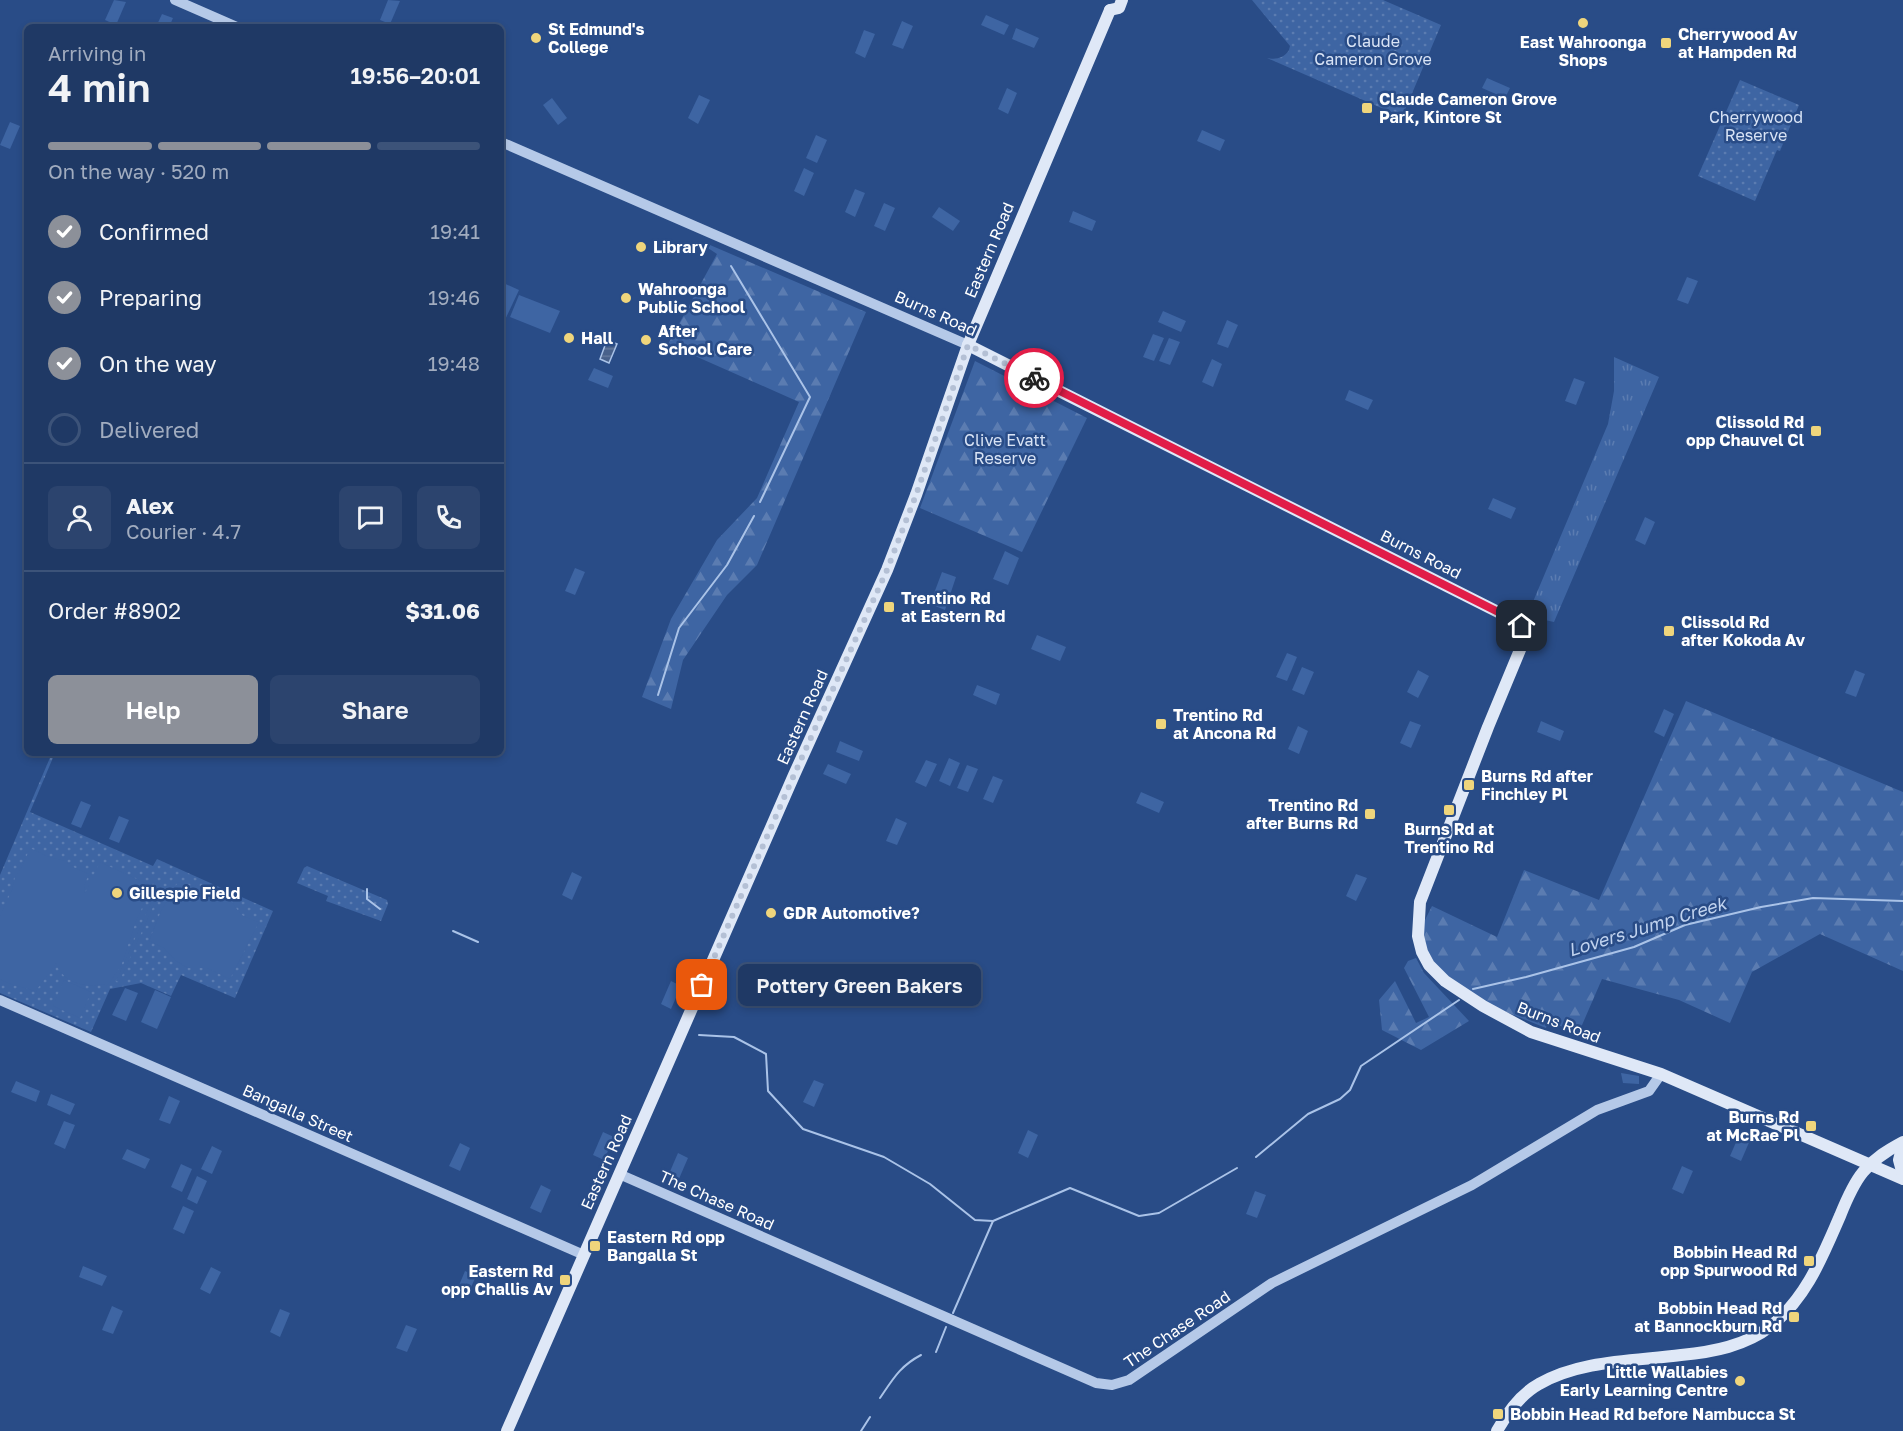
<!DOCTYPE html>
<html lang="en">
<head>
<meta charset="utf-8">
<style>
  :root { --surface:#1f3965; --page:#2c446e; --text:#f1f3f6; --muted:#a1acbf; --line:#3c5379; --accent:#8c9099 }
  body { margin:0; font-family:"Golos Text",sans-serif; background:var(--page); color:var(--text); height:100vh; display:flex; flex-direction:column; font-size:22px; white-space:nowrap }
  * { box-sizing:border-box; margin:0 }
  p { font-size:20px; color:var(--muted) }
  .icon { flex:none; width:33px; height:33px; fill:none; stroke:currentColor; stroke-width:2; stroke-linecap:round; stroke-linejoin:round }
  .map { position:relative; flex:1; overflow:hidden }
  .sheet { position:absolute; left:24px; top:24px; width:480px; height:732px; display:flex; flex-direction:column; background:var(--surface); border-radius:9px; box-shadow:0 3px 9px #0003,0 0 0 2px var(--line) }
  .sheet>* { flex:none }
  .pin { position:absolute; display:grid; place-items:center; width:51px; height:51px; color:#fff; margin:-26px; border-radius:12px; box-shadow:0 3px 9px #0006 }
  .courier { position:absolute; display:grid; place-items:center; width:60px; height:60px; margin:-30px; border:4px solid #e11d48; border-radius:50%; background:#fff; color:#222; box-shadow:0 2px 8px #0007 }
  .bubble { position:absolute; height:42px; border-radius:9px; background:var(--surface); box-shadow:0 3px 9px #0003,0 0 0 2px var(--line); font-size:20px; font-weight:600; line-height:42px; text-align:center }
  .overview em { font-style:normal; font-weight:600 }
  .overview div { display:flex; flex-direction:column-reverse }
  .overview { display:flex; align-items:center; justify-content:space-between; height:102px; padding:0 24px }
  h1 { font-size:39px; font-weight:600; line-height:45px }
  .bar { display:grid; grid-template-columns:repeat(4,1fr); gap:9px 6px; align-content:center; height:72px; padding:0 24px }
  .bar i { height:8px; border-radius:4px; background:var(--line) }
  .bar .selected { background:var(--accent) }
  .bar p { grid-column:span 4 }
  .line { display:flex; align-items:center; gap:15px; padding:0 24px; border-top:2px solid var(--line) }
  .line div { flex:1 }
  .round { display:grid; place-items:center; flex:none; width:63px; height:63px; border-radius:9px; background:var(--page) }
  ol { padding:0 24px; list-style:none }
  li { display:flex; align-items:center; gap:18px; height:66px }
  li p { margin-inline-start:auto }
  li .icon { padding:6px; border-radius:50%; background:var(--accent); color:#fff; stroke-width:4 }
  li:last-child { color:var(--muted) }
  li i { width:33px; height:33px; border:3px solid var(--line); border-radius:50% }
  .action { display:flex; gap:12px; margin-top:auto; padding:12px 24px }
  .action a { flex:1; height:69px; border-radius:9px; background:var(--accent); color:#fff; font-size:24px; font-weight:600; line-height:69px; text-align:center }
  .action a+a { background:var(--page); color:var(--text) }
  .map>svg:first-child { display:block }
  .grass { fill:url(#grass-tufts) }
  .forest { fill:url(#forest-firs) }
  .park { fill:url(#park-dots) }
  .garden { fill:#3e65a3 }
  .water { fill:url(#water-rules); stroke:#aac3e8; stroke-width:1.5 }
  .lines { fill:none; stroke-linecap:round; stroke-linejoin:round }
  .stream { stroke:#aac3e8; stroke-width:2 }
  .tertiary { stroke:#b5c9e8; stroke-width:10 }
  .secondary { stroke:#dfe8f7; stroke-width:12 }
  .done { stroke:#b4c0d5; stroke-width:6; stroke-dasharray:0 10.8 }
  .route { stroke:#e11d48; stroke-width:8 }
  .poi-dot { fill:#efd57c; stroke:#294c87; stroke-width:2 }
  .labels { text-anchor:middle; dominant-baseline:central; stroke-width:5; stroke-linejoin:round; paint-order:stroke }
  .poi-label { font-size:16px; font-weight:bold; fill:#fff; stroke:#294c87; text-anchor:start }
  .park-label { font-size:16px; fill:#d9e4f6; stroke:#294c87 }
  .street-label { font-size:16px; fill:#fff; stroke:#294c87 }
  .water-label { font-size:18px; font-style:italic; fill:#c1d3ef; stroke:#294c87 }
</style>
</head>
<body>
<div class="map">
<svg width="1903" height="1431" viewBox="0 0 1903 1431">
  <defs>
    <pattern id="grass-tufts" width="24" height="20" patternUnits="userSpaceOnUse" patternTransform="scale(1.5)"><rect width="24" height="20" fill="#3e65a3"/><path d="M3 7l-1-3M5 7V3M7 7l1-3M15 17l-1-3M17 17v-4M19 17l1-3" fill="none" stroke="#5b7cb1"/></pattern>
    <pattern id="forest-firs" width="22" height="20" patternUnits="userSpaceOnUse" patternTransform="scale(1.5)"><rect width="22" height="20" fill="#3e65a3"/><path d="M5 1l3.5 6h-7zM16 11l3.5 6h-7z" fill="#5b7cb1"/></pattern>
    <pattern id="park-dots" width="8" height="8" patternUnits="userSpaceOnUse" patternTransform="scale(1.5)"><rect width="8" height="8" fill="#3e65a3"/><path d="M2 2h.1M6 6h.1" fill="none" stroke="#5b7cb1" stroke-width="1.8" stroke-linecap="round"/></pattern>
    <pattern id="water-rules" width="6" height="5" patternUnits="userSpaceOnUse" patternTransform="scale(1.5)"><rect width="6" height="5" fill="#48618b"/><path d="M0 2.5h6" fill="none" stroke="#63799c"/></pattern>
  </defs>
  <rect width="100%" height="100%" fill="#294c87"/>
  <!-- grass -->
  <g class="grass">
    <polygon points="1614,357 1659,377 1554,622 1527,616 1608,424 1614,391"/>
    <polygon points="1621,1073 1639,1076 1639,1084 1623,1083"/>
  </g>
  <!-- forest -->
  <g class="forest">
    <polygon points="710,245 866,312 757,565 727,595 683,660 671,709 642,697 671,619 717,540 757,498 799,402 668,344 717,254 708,248"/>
    <polygon points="975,361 1087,418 1022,552 920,508"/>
    <polygon points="1686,701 1903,792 1903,971 1820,934 1752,972 1730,1023 1679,1000 1602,979 1579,1032 1548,1022 1546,1028 1486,1004 1443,975 1422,946 1421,928 1432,906 1497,937 1524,870 1599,900"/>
    <polygon points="1416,958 1424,973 1469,1021 1421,1050 1382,1030 1379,1000 1395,981 1416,1023 1429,1017 1404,968 1408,961"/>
  </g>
  <!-- park -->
  <g class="park">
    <path d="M1252,0h131l58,25 -39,92 -135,-59c9,2 17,0 22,-8l1,-4z"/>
    <polygon points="1740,80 1799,105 1780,151 1777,150 1755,201 1698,176"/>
    <polygon points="52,753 55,753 30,812 153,866 157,859 273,911 235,998 181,975 171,996 141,983 110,989 91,1032 0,993 0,875"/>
    <polygon points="307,866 387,900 388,904 381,921 326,901 328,896 297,883 304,868"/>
  </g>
  <!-- garden -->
  <g class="garden">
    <polygon points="114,0 126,2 116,25 105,20"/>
    <polygon points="388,0 400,1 390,24 380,20"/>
    <polygon points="162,14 173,18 169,27 156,27"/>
    <polygon points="986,15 1009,25 1004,35 981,25"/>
    <polygon points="902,21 913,26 903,49 892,45"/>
    <polygon points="1016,28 1039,38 1034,48 1012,39"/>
    <polygon points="864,30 875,34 865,58 855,53"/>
    <polygon points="1487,78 1510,88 1505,98 1482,88"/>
    <polygon points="1007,88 1017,93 1008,114 998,109"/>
    <polygon points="699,95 710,100 698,124 688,118"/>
    <polygon points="552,98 567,118 558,125 543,105"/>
    <polygon points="10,122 20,126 10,149 0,145"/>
    <polygon points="1202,130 1225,140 1220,151 1197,141"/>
    <polygon points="816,135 827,140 817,163 806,158"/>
    <polygon points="804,168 814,173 804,196 794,191"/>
    <polygon points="855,189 865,193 855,217 845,212"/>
    <polygon points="884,203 895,208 885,231 874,226"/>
    <polygon points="939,207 960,221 953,231 932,217"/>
    <polygon points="1073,211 1096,221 1092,231 1069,222"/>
    <polygon points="1687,277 1698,281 1688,304 1677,300"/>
    <polygon points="501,282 519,290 503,324 501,323"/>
    <polygon points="519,295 560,311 550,333 510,317"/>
    <polygon points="1163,311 1186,321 1181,332 1158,322"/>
    <polygon points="1227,320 1238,325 1228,348 1217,344"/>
    <polygon points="1153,334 1164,338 1154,361 1143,357"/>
    <polygon points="1169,338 1180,342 1170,365 1159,361"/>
    <polygon points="1212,359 1222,364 1213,387 1202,382"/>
    <polygon points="594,368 613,376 608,388 588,380"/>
    <polygon points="1574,378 1585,382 1576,405 1565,401"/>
    <polygon points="1349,390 1373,400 1368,410 1345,400"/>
    <polygon points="1493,498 1516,508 1511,519 1488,509"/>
    <polygon points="1645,517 1655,522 1645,545 1635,540"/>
    <polygon points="1005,551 1019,558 1008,585 993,579"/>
    <polygon points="575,568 585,572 575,595 565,591"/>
    <polygon points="942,572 956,577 945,610 930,604"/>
    <polygon points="1037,635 1066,647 1060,661 1031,649"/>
    <polygon points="1287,653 1297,657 1287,681 1276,677"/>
    <polygon points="1302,667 1314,672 1304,695 1292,690"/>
    <polygon points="1418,670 1429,676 1418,698 1407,692"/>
    <polygon points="1855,670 1865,674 1856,697 1845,693"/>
    <polygon points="977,685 1000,694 996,705 973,695"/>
    <polygon points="1664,709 1674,714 1664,737 1654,732"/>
    <polygon points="1410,721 1421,725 1411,748 1400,743"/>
    <polygon points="1541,721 1564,731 1560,741 1537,732"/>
    <polygon points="1298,726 1308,731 1299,754 1288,749"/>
    <polygon points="840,741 863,751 859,761 836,752"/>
    <polygon points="949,758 960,763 950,786 939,781"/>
    <polygon points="926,760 937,764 926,787 915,782"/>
    <polygon points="828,764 851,774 846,784 823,774"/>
    <polygon points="967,765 978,769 968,792 957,788"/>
    <polygon points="993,776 1003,780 993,803 983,799"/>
    <polygon points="1141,792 1164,802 1159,813 1136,803"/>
    <polygon points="81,801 91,805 81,828 71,824"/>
    <polygon points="119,816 129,820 119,843 109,839"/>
    <polygon points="896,818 907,823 897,845 886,841"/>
    <path d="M30,848l19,9 16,4 10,7 14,6 -5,12 1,7 15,-31 52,24 -16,35 -15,45 -14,20 -5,-2c-17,5 -41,-3 -46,-21 -6,11 -15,18 -20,29 -12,-6 -24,-5 -36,-13v-63l12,-26 3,-13 7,-10z"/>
    <polygon points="572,872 582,877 572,900 562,895"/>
    <polygon points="1356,874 1367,878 1356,901 1346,896"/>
    <path d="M178,882c13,7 27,1 41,8 12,5 14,16 22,24 4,4 13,6 18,8l-29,57 -23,-11h-19l-12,-7 -12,-13 -15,-7 12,-30z"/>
    <polygon points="159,885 162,887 119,982 116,981"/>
    <polygon points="64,980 91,992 80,1018 53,1006"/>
    <polygon points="671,981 681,986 671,1009 661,1004"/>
    <polygon points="125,988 138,993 126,1021 112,1015"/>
    <polygon points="155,990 171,997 157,1029 141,1022"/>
    <polygon points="814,1080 824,1084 814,1107 803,1102"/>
    <polygon points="16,1081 40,1091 36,1102 11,1092"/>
    <polygon points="51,1094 75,1104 70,1115 47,1105"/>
    <polygon points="169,1096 180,1101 170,1124 159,1120"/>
    <polygon points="64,1121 75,1125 65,1149 54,1144"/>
    <polygon points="1028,1130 1038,1135 1028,1158 1018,1153"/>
    <polygon points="603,1132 614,1137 604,1160 593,1155"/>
    <polygon points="1740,1133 1751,1138 1741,1161 1730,1156"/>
    <polygon points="460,1143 470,1148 460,1171 449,1166"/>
    <polygon points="212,1146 222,1151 212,1174 201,1169"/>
    <polygon points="127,1149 150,1159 145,1169 122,1159"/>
    <polygon points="678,1153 688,1158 678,1181 668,1176"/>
    <polygon points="181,1164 192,1169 182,1192 171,1187"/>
    <polygon points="1682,1166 1693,1171 1683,1194 1672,1189"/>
    <polygon points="197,1176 207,1181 197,1204 187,1199"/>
    <polygon points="541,1185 551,1190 541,1213 530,1208"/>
    <polygon points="1255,1191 1266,1195 1257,1218 1246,1214"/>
    <polygon points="183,1206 194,1211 184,1234 173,1229"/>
    <polygon points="83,1266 107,1276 102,1286 79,1277"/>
    <polygon points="211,1267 221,1272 210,1294 200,1289"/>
    <polygon points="465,1271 476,1276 466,1299 455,1295"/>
    <polygon points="112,1306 123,1311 113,1334 102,1330"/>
    <polygon points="280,1309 290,1313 280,1337 270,1332"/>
    <polygon points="406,1325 417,1329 407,1352 396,1348"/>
  </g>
  <!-- water -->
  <polygon class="water" points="607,340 617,344 609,363 600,359"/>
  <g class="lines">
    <!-- stream -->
    <g class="stream">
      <polyline points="731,266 810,397 760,502"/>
      <polyline points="658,695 679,628 727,565 754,516"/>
      <polyline points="367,889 367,899 380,909"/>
      <polyline points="453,931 478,942"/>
      <polyline points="1473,989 1526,977 1634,947 1685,925 1761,907 1813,898 1903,901"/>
      <polyline points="699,1035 734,1037 766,1054 768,1091 803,1129 884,1157 930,1184 975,1220 993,1221 1070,1188 1139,1216 1159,1213 1237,1168"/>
      <polyline points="1256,1157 1308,1114 1340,1099 1350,1090 1361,1066 1459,1000"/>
      <polyline points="953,1313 993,1221"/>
      <polyline points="936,1352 946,1327"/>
      <path d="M880,1398c13,-19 20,-32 41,-43"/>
      <polyline points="861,1431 870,1417"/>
    </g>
    <!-- tertiary -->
    <g class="tertiary">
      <polyline points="175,0 237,27"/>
      <polyline points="501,142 968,345"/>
      <polyline points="0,1000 584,1255"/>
      <polyline points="619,1174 1096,1383 1112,1385 1129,1380 1272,1283 1472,1185 1597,1110 1649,1091 1661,1074"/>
    </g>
    <!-- secondary -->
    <g class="secondary">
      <polyline points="1110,10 1119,8 1122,0"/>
      <polyline points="968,345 1518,622 1525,635 1522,645 1488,727 1420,902 1418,936 1422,952 1429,965 1445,981 1483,1006 1531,1032 1661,1074 1903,1179"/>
      <polyline points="1903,1144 1899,1160 1903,1175"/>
      <polyline points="507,1431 794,775 887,570 916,495 968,345 1110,10"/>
      <path d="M1497,1431c10,-18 24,-37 42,-47 41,-24 96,-23 142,-29 32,-3 64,-9 90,-29 36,-29 51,-69 69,-110 6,-15 13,-32 23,-44 12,-14 25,-22 40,-30"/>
    </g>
  </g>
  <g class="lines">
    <!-- done -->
    <polyline class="done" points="702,985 794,775 887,570 916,495 968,345 1034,378"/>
    <!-- route -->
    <polyline class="route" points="1034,378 1518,622 1522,626"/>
  </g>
  <!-- markers -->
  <g class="poi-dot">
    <circle cx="1583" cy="23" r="6"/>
    <circle cx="536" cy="38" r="6"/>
    <rect x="1660" y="37" width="12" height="12" rx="3"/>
    <rect x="1361" y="102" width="12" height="12" rx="3"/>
    <circle cx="641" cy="247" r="6"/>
    <circle cx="626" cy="298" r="6"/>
    <circle cx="569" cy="338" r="6"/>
    <circle cx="646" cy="340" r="6"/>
    <rect x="1810" y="425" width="12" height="12" rx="3"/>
    <rect x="883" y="601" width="12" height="12" rx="3"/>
    <rect x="1663" y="625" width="12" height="12" rx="3"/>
    <rect x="1155" y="718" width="12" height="12" rx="3"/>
    <rect x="1463" y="779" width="12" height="12" rx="3"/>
    <rect x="1443" y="804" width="12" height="12" rx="3"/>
    <rect x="1364" y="808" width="12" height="12" rx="3"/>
    <circle cx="117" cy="893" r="6"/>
    <circle cx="771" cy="913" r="6"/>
    <rect x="1805" y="1120" width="12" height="12" rx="3"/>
    <rect x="589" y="1240" width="12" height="12" rx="3"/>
    <rect x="1803" y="1255" width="12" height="12" rx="3"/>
    <rect x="559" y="1274" width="12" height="12" rx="3"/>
    <rect x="1788" y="1311" width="12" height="12" rx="3"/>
    <circle cx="1740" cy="1381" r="6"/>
    <rect x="1492" y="1408" width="12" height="12" rx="3"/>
  </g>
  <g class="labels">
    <!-- poi labels -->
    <g class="poi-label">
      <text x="548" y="29">St Edmund's<tspan x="548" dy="18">College</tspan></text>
      <text x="1678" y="34">Cherrywood Av<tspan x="1678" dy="18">at Hampden Rd</tspan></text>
      <text x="1583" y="42" text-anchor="middle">East Wahroonga<tspan x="1583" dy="18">Shops</tspan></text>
      <text x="1379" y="99">Claude Cameron Grove<tspan x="1379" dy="18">Park, Kintore St</tspan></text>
      <text x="653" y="247">Library</text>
      <text x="638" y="289">Wahroonga<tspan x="638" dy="18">Public School</tspan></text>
      <text x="658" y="331">After<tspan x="658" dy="18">School Care</tspan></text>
      <text x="581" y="338">Hall</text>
      <text x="1804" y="422" text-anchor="end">Clissold Rd<tspan x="1804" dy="18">opp Chauvel Cl</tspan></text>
      <text x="901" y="598">Trentino Rd<tspan x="901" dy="18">at Eastern Rd</tspan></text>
      <text x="1681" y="622">Clissold Rd<tspan x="1681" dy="18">after Kokoda Av</tspan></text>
      <text x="1173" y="715">Trentino Rd<tspan x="1173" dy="18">at Ancona Rd</tspan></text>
      <text x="1481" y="776">Burns Rd after<tspan x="1481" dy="18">Finchley Pl</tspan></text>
      <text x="1358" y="805" text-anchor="end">Trentino Rd<tspan x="1358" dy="18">after Burns Rd</tspan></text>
      <text x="1449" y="829" text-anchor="middle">Burns Rd at<tspan x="1449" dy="18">Trentino Rd</tspan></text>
      <text x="129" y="893">Gillespie Field</text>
      <text x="783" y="913">GDR Automotive?</text>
      <text x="1799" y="1117" text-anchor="end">Burns Rd<tspan x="1799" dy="18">at McRae Pl</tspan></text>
      <text x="607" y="1237">Eastern Rd opp<tspan x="607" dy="18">Bangalla St</tspan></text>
      <text x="1797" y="1252" text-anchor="end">Bobbin Head Rd<tspan x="1797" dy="18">opp Spurwood Rd</tspan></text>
      <text x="553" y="1271" text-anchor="end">Eastern Rd<tspan x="553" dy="18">opp Challis Av</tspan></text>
      <text x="1782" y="1308" text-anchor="end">Bobbin Head Rd<tspan x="1782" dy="18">at Bannockburn Rd</tspan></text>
      <text x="1728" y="1372" text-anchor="end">Little Wallabies<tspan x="1728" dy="18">Early Learning Centre</tspan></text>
      <text x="1510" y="1414">Bobbin Head Rd before Nambucca St</text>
    </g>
    <!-- park labels -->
    <g class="park-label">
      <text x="1373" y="41">Claude<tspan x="1373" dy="18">Cameron Grove</tspan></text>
      <text x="1756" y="117">Cherrywood<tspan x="1756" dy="18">Reserve</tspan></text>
      <text x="1005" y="440">Clive Evatt<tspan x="1005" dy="18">Reserve</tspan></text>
    </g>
    <!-- street labels -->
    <g class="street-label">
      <text transform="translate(989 250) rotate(-67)">Eastern Road</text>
      <text transform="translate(936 313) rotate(24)">Burns Road</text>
      <text transform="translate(1421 554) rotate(27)">Burns Road</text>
      <text transform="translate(802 717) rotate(-66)">Eastern Road</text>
      <text transform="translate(1559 1022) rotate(21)">Burns Road</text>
      <text transform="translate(298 1113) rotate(24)">Bangalla Street</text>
      <text transform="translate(606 1162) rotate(-66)">Eastern Road</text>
      <text transform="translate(717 1200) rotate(24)">The Chase Road</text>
      <text transform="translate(1177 1329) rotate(-34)">The Chase Road</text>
    </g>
    <!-- water labels -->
    <g class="water-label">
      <text transform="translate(1647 926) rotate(-17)">Lovers Jump Creek</text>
    </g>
  </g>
</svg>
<div class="pin" style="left:702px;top:985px;background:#ea580c"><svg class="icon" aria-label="bag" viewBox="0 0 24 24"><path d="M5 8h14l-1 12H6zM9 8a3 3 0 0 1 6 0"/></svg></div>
<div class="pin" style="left:1522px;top:626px;background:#1f2937"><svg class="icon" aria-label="home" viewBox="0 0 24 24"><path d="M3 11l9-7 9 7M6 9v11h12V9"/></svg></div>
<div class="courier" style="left:1034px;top:378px"><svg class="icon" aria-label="bike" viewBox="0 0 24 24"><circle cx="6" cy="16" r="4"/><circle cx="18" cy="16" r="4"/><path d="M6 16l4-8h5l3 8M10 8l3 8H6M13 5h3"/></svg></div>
<div class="bubble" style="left:738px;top:964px;width:243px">Pottery Green Bakers</div>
<section class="sheet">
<div class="overview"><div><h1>4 min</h1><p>Arriving in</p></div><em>19:56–20:01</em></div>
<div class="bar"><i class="selected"></i><i class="selected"></i><i class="selected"></i><i></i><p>On the way · 520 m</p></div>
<ol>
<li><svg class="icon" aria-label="check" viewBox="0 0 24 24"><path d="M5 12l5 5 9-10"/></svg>Confirmed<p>19:41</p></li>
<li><svg class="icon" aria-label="check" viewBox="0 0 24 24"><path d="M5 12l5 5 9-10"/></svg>Preparing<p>19:46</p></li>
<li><svg class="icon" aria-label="check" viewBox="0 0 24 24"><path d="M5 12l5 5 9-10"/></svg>On the way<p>19:48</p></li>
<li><i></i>Delivered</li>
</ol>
<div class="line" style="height:108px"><a class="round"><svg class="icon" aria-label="person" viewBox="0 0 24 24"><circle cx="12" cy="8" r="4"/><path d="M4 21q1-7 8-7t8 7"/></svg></a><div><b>Alex</b><p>Courier · 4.7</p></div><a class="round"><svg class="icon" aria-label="chat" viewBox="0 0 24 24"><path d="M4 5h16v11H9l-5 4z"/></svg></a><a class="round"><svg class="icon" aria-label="phone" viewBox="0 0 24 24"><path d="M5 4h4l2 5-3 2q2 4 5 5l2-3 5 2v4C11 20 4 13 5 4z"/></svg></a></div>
<div class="line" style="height:78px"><div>Order #8902</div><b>$31.06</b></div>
<div class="action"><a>Help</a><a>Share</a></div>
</section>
</div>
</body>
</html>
